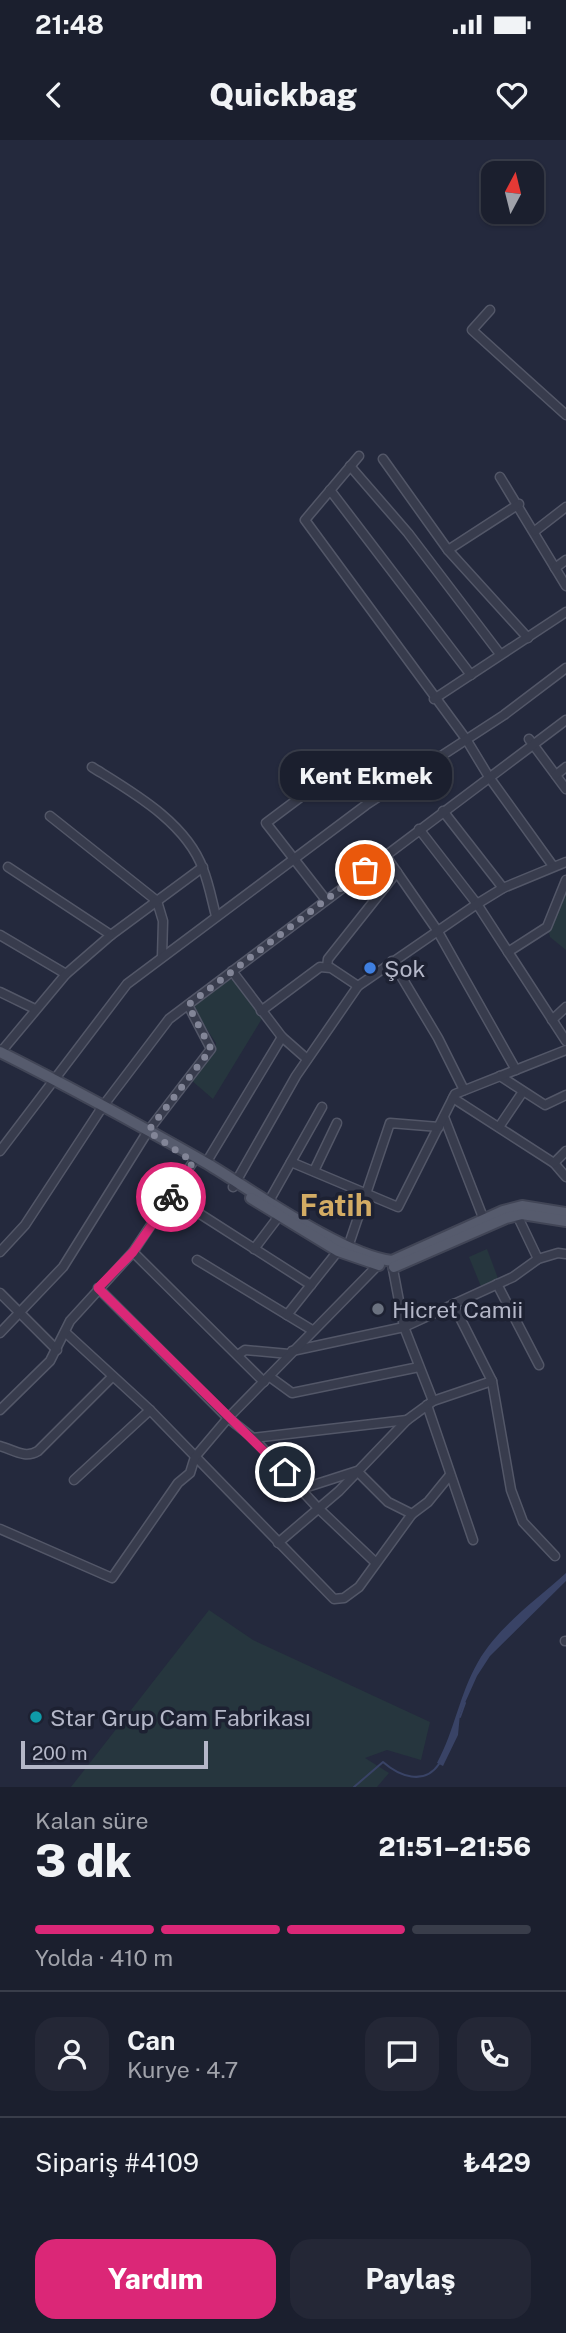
<!DOCTYPE html>
<html lang="tr">
<head>
<meta charset="utf-8">
<style>
  :root { --surface:#1b1f2e; --page:#242736; --text:#f1f3f6; --muted:#a0a2aa; --line:#393d4a; --accent:#db2777 }
  body { margin:0; font-family:"Public Sans",sans-serif; background:var(--page); color:var(--text); height:100vh; display:flex; flex-direction:column; font-size:26px; white-space:nowrap }
  * { box-sizing:border-box; margin:0 }
  p { font-size:23px; color:var(--muted) }
  .icon { flex:none; width:38px; height:38px; fill:none; stroke:currentColor; stroke-width:2; stroke-linecap:round; stroke-linejoin:round }
  .map { position:relative; height:1647px; overflow:hidden }
  .panel { display:flex; flex-direction:column; background:var(--surface); flex:1 }
  .panel>* { flex:none }
  .needle { width:46px; rotate:7deg }
  .buttons { position:absolute; left:481px; top:21px; display:grid; gap:14px }
  .buttons a { display:grid; place-items:center; width:63px; height:63px; border-radius:14px; background:var(--surface); box-shadow:0 2px 5px #0004,0 0 0 2px var(--line); font-size:35px }
  .scale { position:absolute; left:21px; bottom:18px; width:187px; box-sizing:border-box; padding-left:7px; border:4px solid #b4b7c8; border-top:0; font-size:19px; line-height:24px; white-space:nowrap; color:#b4b7c8; -webkit-text-stroke:5px #1d2132; paint-order:stroke }
  .pin { position:absolute; display:grid; place-items:center; width:60px; height:60px; color:#fff; margin:-30px; border:4px solid #fff; border-radius:50%; box-shadow:0 2px 7px #0007 }
  .courier { position:absolute; display:grid; place-items:center; width:70px; height:70px; margin:-35px; border:5px solid #db2777; border-radius:50%; background:#fff; color:#222; box-shadow:0 2px 9px #0007 }
  .bubble { position:absolute; height:49px; border-radius:21px; background:var(--surface); box-shadow:0 2px 5px #0004,0 0 0 2px var(--line); font-size:23px; font-weight:800; line-height:49px; text-align:center }
  .head em { font-style:normal; font-weight:800 }
  .head div { display:flex; flex-direction:column-reverse }
  .head { display:flex; align-items:center; justify-content:space-between; height:119px; padding:0 35px }
  h1 { font-size:46px; font-weight:800; line-height:52px }
  .bar { display:grid; grid-template-columns:repeat(4,1fr); gap:10px 7px; align-content:center; height:84px; padding:0 35px }
  .bar i { height:9px; border-radius:5px; background:var(--line) }
  .bar .current { background:var(--accent) }
  .bar p { grid-column:span 4 }
  .line { display:flex; align-items:center; gap:18px; padding:0 35px; border-top:2px solid var(--line) }
  .line div { flex:1 }
  .round { display:grid; place-items:center; flex:none; width:74px; height:74px; border-radius:21px; background:var(--page) }
  .button { display:flex; gap:14px; margin-top:auto; padding:14px 35px }
  .button a { flex:1; height:80px; border-radius:21px; background:var(--accent); color:#fff; font-size:28px; font-weight:800; line-height:80px; text-align:center }
  .button a+a { background:var(--page); color:var(--text) }
  .status { display:flex; justify-content:space-between; align-items:center; height:49px; padding:0 35px; background:var(--surface); direction:ltr }
  .status svg { height:19px; fill:currentColor }
  header { display:flex; justify-content:space-between; align-items:center; height:91px; padding:0 35px; background:var(--surface); font-size:32px; font-weight:800 }
  .map>svg:first-child { display:block }
  .green { fill:#26363e }
  .water { fill:#394366 }
  .lines { fill:none; stroke-linecap:round; stroke-linejoin:round }
  .stream { stroke:#394366; stroke-width:2 }
  .minor-casing { stroke:#535768; stroke-width:11 }
  .major-casing { stroke:#414556; stroke-width:14 }
  .minor { stroke:#383c4d; stroke-width:8 }
  .major { stroke:#565b6d; stroke-width:10 }
  .done { stroke:#828597; stroke-width:7; stroke-dasharray:0 12.6 }
  .route { stroke:#db2777; stroke-width:9 }
  .shop-dot { fill:#3f7fe0; stroke:#1d2132; stroke-width:2.5 }
  .worship-dot { fill:#6b7280; stroke:#1d2132; stroke-width:2.5 }
  .culture-dot { fill:#0f9aa8; stroke:#1d2132; stroke-width:2.5 }
  .labels { text-anchor:middle; dominant-baseline:central; stroke-width:7; stroke-linejoin:round; paint-order:stroke }
  .poi-label { font-size:23px; fill:#b4b7c8; stroke:#1d2132; text-anchor:start }
  .district-label { font-size:30px; font-weight:bold; fill:#d3ac64; stroke:#1d2132 }
</style>
</head>
<body>
<div class="status"><b>21:48</b><svg viewBox="0 0 49 12"><path d="M0 12V9h3v3zM5 12V6h3v6zM10 12V3h3v9zM15 12V0h3v12zM26 1h20v11H26zM47 4h2v5h-2z"/></svg></div>
<header><svg class="icon" aria-label="back" viewBox="0 0 24 24"><path d="M15 5l-7 7 7 7"/></svg>Quickbag<svg class="icon" aria-label="heart" viewBox="0 0 24 24"><path d="M12 20l-8-8c-3-5 5-10 8-4 3-6 11-1 8 4z"/></svg></header>
<div class="map">
<svg width="566" height="1647" viewBox="0 0 566 1647">
  <rect width="100%" height="100%" fill="#24293d"/>
  <!-- green -->
  <g class="green">
    <polygon points="566,752 566,810 550,797 549,792"/>
    <polygon points="229,840 234,840 263,877 213,959 191,940 215,909 216,903 192,867"/>
    <polygon points="487,1109 499,1141 482,1149 469,1117"/>
    <polygon points="209,1470 253,1500 430,1582 421,1620 387,1610 365,1618 389,1633 377,1647 71,1647"/>
  </g>
  <!-- water -->
  <path class="water" d="M566,1433v8l-76,75 -13,20 -17,38 -2,21 -15,31 -6,-3c18,-33 22,-68 41,-101 20,-35 58,-62 88,-89z"/>
  <g class="lines">
    <!-- stream -->
    <g class="stream">
      <polyline points="460,1577 465,1563"/>
      <path d="M354,1647l29,-25c16,14 41,24 56,2"/>
    </g>
    <!-- minor casing -->
    <g class="minor-casing">
      <g id="minor">
        <polyline points="490,170 472,190 566,275"/>
        <polyline points="359,316 305,380 466,599 489,637 553,726"/>
        <polyline points="383,319 448,410 528,498"/>
        <polyline points="350,326 408,393 500,514"/>
        <polyline points="500,337 566,446"/>
        <polyline points="330,350 471,535"/>
        <polyline points="535,391 566,367"/>
        <polyline points="448,410 519,364"/>
        <polyline points="555,428 566,420"/>
        <polyline points="434,559 566,472"/>
        <polyline points="529,599 566,649"/>
        <path d="M92,627c40,25 94,55 111,102 6,15 9,32 13,47"/>
        <polyline points="556,635 566,627"/>
        <polyline points="322,641 266,683 326,760"/>
        <polyline points="443,671 503,748"/>
        <polyline points="50,676 157,761 163,781 162,817"/>
        <polyline points="419,689 477,764 566,901"/>
        <polyline points="385,715 437,790 516,930"/>
        <polyline points="8,727 111,795 203,727"/>
        <polyline points="0,795 66,834"/>
        <polyline points="508,812 547,787 566,740"/>
        <polyline points="392,821 438,898 464,950"/>
        <polyline points="327,827 328,819 397,732"/>
        <polyline points="232,831 282,897 307,919"/>
        <polyline points="0,852 35,869"/>
        <polyline points="261,871 320,827 331,828 358,846"/>
        <polyline points="552,880 566,867"/>
        <polyline points="0,913 66,834 111,795"/>
        <polyline points="500,936 545,965 566,955"/>
        <polyline points="453,958 554,1023 566,1037"/>
        <polyline points="444,977 484,1080"/>
        <polyline points="499,987 522,953"/>
        <polyline points="0,1011 127,844 366,665 504,575 566,528"/>
        <polyline points="291,1022 398,1067 455,954 566,910"/>
        <polyline points="206,1023 282,897"/>
        <polyline points="554,1023 566,1011"/>
        <polyline points="314,1031 337,983"/>
        <polyline points="233,1047 296,936 358,846 477,764 503,748 566,722"/>
        <polyline points="172,1056 311,1145"/>
        <polyline points="269,1061 322,967"/>
        <polyline points="517,1075 538,1119"/>
        <polyline points="348,1107 390,983 439,987"/>
        <polyline points="254,1109 279,1076"/>
        <polyline points="0,1112 25,1085 103,966 169,879 566,580"/>
        <polyline points="133,1112 264,1242"/>
        <polyline points="197,1120 312,1190"/>
        <polyline points="392,1124 404,1187 433,1261"/>
        <polyline points="497,1144 539,1225"/>
        <polyline points="98,1148 228,1278 253,1298 318,1368 375,1422"/>
        <polyline points="0,1153 57,1210"/>
        <polyline points="453,1164 492,1241 511,1350 523,1382 555,1416"/>
        <polyline points="287,1175 338,1111"/>
        <polyline points="65,1192 150,1270 334,1459 344,1458 359,1447 412,1374"/>
        <polyline points="0,1193 63,1127 148,991 211,909 188,865"/>
        <polyline points="292,1211 404,1187 513,1137 538,1119 558,1113 566,1114"/>
        <polyline points="238,1215 245,1210 289,1214"/>
        <polyline points="270,1237 292,1253 419,1227"/>
        <polyline points="427,1265 473,1400"/>
        <polyline points="0,1270 50,1221 70,1181 133,1112 193,1022"/>
        <polyline points="253,1298 407,1280"/>
        <path d="M0,1306c14,4 25,13 38,5l74,-74"/>
        <polyline points="74,1340 150,1270"/>
        <polyline points="301,1349 357,1331 388,1362 412,1374 428,1362 450,1335"/>
        <polyline points="0,1389 112,1438 178,1343 190,1333 195,1317 228,1278 380,1123"/>
        <polyline points="278,1403 339,1351 407,1280 433,1261 492,1241"/>
        <polyline points="565,1501 566,1501"/>
      </g>
    </g>
    <!-- major casing -->
    <g class="major-casing">
      <g id="major">
        <path d="M0,912c70,35 139,73 208,112 45,27 136,92 184,97l111,-50 19,-5 44,7"/>
        <polyline points="251,1058 338,1111 379,1125"/>
        <polyline points="394,1127 506,1078 522,1074 566,1081"/>
      </g>
    </g>
    <!-- minor -->
    <use href="#minor" class="minor"/>
    <!-- major -->
    <use href="#major" class="major"/>
  </g>
  <g class="lines">
    <!-- done -->
    <polyline class="done" points="171,1057 193,1022 148,991 211,909 188,865 365,730"/>
    <!-- route -->
    <polyline class="route" points="171,1057 133,1112 98,1148 285,1332"/>
  </g>
  <!-- markers -->
  <circle class="shop-dot" cx="370" cy="828" r="7"/>
  <circle class="worship-dot" cx="378" cy="1169" r="7"/>
  <circle class="culture-dot" cx="36" cy="1577" r="7"/>
  <g class="labels">
    <!-- poi labels -->
    <g class="poi-label">
      <text x="384" y="828">Şok</text>
      <text x="392" y="1169">Hicret Camii</text>
      <text x="50" y="1577">Star Grup Cam Fabrikası</text>
    </g>
    <!-- district labels -->
    <g class="district-label">
      <text x="336" y="1065">Fatih</text>
    </g>
  </g>
</svg>
<div class="buttons">
<a><svg class="needle" viewBox="-14 -14 28 28"><path d="M0-13l5 13h-10z" fill="#e53935"/><path d="M0 13l5-13h-10z" fill="#a0a2aa"/></svg></a>
</div>
<div class="scale">200 m</div>
<div class="pin" style="left:365px;top:730px;background:#ea580c"><svg class="icon" aria-label="bag" viewBox="0 0 24 24"><path d="M5 8h14l-1 12H6zM9 8a3 3 0 0 1 6 0"/></svg></div>
<div class="pin" style="left:285px;top:1332px;background:#1f2937"><svg class="icon" aria-label="home" viewBox="0 0 24 24"><path d="M3 11l9-7 9 7M6 9v11h12V9"/></svg></div>
<div class="courier" style="left:171px;top:1057px"><svg class="icon" aria-label="bike" viewBox="0 0 24 24"><circle cx="6" cy="16" r="4"/><circle cx="18" cy="16" r="4"/><path d="M6 16l4-8h5l3 8M10 8l3 8H6M13 5h3"/></svg></div>
<div class="bubble" style="left:280px;top:611px;width:172px">Kent Ekmek</div>
</div>
<section class="panel">
<div class="head"><div><h1>3 dk</h1><p>Kalan süre</p></div><em>21:51–21:56</em></div>
<div class="bar"><i class="current"></i><i class="current"></i><i class="current"></i><i></i><p>Yolda · 410 m</p></div>
<div class="line" style="height:126px"><a class="round"><svg class="icon" aria-label="person" viewBox="0 0 24 24"><circle cx="12" cy="8" r="4"/><path d="M4 21q1-7 8-7t8 7"/></svg></a><div><b>Can</b><p>Kurye · 4.7</p></div><a class="round"><svg class="icon" aria-label="chat" viewBox="0 0 24 24"><path d="M4 5h16v11H9l-5 4z"/></svg></a><a class="round"><svg class="icon" aria-label="phone" viewBox="0 0 24 24"><path d="M5 4h4l2 5-3 2q2 4 5 5l2-3 5 2v4C11 20 4 13 5 4z"/></svg></a></div>
<div class="line" style="height:91px"><div>Sipariş #4109</div><b>₺429</b></div>
<div class="button"><a>Yardım</a><a>Paylaş</a></div>
</section>
</body>
</html>
